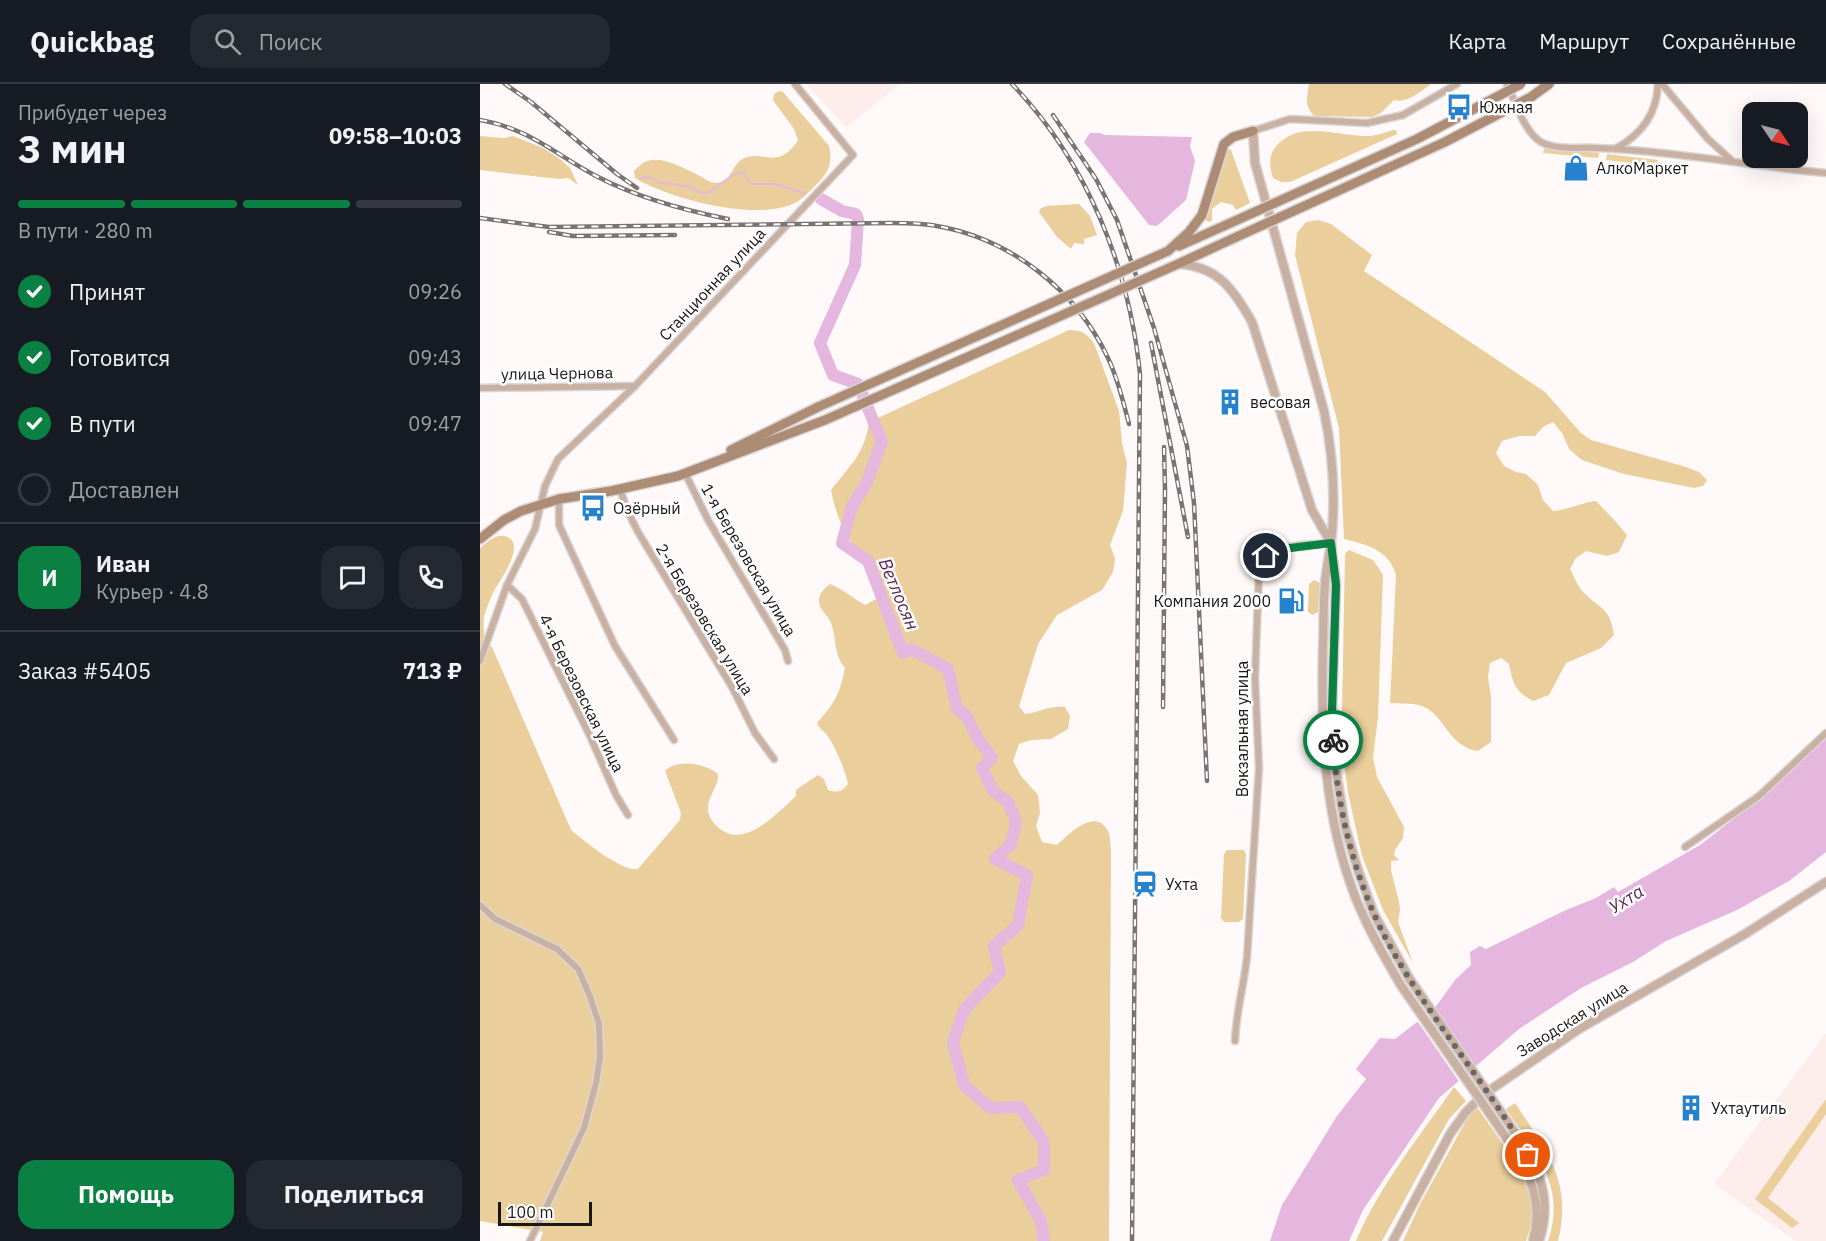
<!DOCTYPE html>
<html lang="ru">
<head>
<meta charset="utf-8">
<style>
  :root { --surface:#171b24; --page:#242831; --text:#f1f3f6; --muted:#9ea1a6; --line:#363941; --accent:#0b8043 }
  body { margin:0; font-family:"IBM Plex Sans",sans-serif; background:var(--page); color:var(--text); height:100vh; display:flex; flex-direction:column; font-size:22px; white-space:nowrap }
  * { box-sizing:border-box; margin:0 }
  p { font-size:20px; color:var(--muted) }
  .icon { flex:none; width:33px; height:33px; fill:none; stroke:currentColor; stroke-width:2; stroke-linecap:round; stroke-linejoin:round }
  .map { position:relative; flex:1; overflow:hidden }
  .panel { display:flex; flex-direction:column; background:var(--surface); width:480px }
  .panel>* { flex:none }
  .needle { width:39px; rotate:125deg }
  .tools { position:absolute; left:1262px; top:18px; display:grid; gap:12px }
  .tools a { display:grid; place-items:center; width:66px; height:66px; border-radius:12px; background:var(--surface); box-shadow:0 6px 24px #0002; font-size:30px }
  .scale { position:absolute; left:18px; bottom:15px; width:94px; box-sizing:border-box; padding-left:6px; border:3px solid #1a1717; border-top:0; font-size:16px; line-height:21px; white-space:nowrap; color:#1a1717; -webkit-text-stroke:4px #fff; paint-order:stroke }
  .pin { position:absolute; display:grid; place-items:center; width:51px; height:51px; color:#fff; margin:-26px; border:3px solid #fff; border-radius:50%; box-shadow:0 2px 6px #0007 }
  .courier { position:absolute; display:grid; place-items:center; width:60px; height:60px; margin:-30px; border:4px solid #0b8043; border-radius:50%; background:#fff; color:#222; box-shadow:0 2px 8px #0007 }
  .headline em { font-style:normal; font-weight:700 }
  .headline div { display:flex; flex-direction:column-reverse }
  .headline { display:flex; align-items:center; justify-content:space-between; height:102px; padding:0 18px }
  h1 { font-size:39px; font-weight:700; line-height:45px }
  .bar { display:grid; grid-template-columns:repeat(4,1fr); gap:9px 6px; align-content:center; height:72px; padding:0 18px }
  .bar i { height:8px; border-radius:4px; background:var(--line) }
  .bar .active { background:var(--accent) }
  .bar p { grid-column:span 4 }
  .line { display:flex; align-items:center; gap:15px; padding:0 18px; border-top:2px solid var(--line) }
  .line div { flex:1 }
  .round { display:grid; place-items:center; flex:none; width:63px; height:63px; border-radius:18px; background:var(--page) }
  ol { padding:0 18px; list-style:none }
  li { display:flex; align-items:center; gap:18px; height:66px }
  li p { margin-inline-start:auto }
  li .icon { padding:6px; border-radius:50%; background:var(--accent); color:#fff; stroke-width:4 }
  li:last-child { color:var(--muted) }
  li i { width:33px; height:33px; border:3px solid var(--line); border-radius:50% }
  .cta { display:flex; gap:12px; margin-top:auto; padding:12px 18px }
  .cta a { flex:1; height:69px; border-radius:18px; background:var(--accent); color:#fff; font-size:24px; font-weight:700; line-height:69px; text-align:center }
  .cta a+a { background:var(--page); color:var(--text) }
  header { display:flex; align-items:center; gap:36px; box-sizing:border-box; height:84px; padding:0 30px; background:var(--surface); border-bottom:2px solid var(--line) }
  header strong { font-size:28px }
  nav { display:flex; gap:33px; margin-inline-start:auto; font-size:21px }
  .search { width:420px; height:54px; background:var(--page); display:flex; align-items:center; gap:15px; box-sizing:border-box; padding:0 21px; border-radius:18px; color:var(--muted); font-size:22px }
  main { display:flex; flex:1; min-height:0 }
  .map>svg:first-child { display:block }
  .built { fill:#fcedeb }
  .green { fill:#eace9b }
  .water { fill:#e5b6de }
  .pier { fill:#fffaf9 }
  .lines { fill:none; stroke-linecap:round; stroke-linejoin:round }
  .stream { stroke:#e5b6de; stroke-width:2 }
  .river { stroke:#e5b6de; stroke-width:12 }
  .minor-casing { stroke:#dad6d5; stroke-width:9 }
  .tertiary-casing { stroke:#dad6d5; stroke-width:11 }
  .secondary-casing { stroke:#dad6d5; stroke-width:12 }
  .minor { stroke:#c8b1a2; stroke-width:6 }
  .tertiary { stroke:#c8b1a2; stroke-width:8 }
  .secondary { stroke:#ad8c76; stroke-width:9 }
  .rail-casing { stroke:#777473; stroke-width:4.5 }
  .rail { stroke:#fff; stroke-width:2; stroke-dasharray:7; stroke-linecap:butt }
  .tertiary-bridge-casing { stroke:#dad6d5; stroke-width:11; stroke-linecap:butt }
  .secondary-bridge-casing { stroke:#dad6d5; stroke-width:12; stroke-linecap:butt }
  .tertiary-bridge { stroke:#c8b1a2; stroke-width:8 }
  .secondary-bridge { stroke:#ad8c76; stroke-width:9 }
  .done { stroke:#6a6666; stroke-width:6; stroke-dasharray:0 10.8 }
  .route { stroke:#0b8043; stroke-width:8 }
  .labels { text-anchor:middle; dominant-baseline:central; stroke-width:5; stroke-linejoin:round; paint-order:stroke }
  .poi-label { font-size:16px; fill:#1a1717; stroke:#fff; text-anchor:start }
  .street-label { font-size:16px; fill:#1a1717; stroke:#fff }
  .water-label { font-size:18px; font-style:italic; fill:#5c2455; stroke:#fff }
</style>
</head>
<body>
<header>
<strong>Quickbag</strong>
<div class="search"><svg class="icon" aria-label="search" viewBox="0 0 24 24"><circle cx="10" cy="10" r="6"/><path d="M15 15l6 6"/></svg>Поиск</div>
<nav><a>Карта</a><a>Маршрут</a><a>Сохранённые</a></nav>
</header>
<main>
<section class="panel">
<div class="headline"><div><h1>3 мин</h1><p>Прибудет через</p></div><em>09:58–10:03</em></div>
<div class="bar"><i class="active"></i><i class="active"></i><i class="active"></i><i></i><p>В пути · 280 m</p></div>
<ol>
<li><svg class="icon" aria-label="check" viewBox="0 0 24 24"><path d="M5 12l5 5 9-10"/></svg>Принят<p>09:26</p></li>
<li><svg class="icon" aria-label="check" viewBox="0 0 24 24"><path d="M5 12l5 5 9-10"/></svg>Готовится<p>09:43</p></li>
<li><svg class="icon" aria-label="check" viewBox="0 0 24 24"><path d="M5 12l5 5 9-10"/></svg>В пути<p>09:47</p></li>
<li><i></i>Доставлен</li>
</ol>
<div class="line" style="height:108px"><b class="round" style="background:var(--accent);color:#fff">И</b><div><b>Иван</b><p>Курьер · 4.8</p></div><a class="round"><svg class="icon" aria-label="chat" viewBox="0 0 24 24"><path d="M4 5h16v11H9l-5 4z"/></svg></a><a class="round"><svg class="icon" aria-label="phone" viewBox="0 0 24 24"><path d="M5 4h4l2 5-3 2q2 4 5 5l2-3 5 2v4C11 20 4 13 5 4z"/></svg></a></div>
<div class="line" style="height:78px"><div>Заказ #5405</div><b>713 ₽</b></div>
<div class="cta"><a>Помощь</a><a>Поделиться</a></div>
</section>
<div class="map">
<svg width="1346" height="1157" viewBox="0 0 1346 1157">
  <rect width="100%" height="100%" fill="#fffaf9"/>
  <!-- built -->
  <g class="built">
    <polygon points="326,0 420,0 366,43"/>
    <polygon points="1346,949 1346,1157 1316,1157 1234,1100"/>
  </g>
  <!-- green -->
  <g class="green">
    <path d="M829,0h122c-10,7 -24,20 -37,16l-13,13 -9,4 -58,-1c-10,-11 -7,-19 -5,-32z"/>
    <path d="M299,7l4,1 46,54c4,18 -1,27 -14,40 -7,7 -15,16 -25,19 -39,15 -120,-6 -155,-27l-1,-7c3,-3 7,-7 11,-9 17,-8 41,8 57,15 3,2 8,5 12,6 17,1 17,-16 27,-23 21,-13 36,13 57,-20l-4,-11 -21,-29 1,-6z"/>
    <path d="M913,46h3l1,4 -107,48h-9l-8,-4c-4,-14 -5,-24 6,-35 24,-23 61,-6 91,-7 8,-1 16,-4 23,-6z"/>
    <polygon points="0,52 24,54 33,52 63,64 80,75 90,84 98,101 88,94 79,95 0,86"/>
    <polygon points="746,64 751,66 770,119 756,126 753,121 741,118 732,125 732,137 728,138 724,134"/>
    <polygon points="1064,64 1119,69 1118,74 1063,69"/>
    <polygon points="1127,70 1178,76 1177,82 1126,76"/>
    <polygon points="599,120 610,132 617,151 604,155 604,160 594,159 591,165 577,153 559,128 560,125 566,122"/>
    <path d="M838,136l13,4 41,31 -8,16 181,121 36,41 10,7 95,27 13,5 8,8 -4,6 -9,2 -70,-14 -42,-14 -13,-11 -7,-16 -9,-11 -10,5 -8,9h-16l-17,5 -6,12 8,13 12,6 10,2 12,11 5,15 10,11c15,-1 27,-8 43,-10l20,21 11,13 -8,17 -12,4 -21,-5 -10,7 -6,11c4,7 8,19 15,25 17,16 25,14 29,41l-13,13 -35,15 -17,32 -16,6c-18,-10 -20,-17 -24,-37l-8,-6 -11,5 -2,14 3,20v45l-13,9c-31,-4 -33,-39 -59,-46 -8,-2 -20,-1 -29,-2l6,-127c-5,-25 -30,-32 -52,-37l-5,-111 -44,-173 2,-22 9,-11z"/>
    <path d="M589,246c13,0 17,3 25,13l25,68 3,32 5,20 -4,48 -13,34 5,14 -2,13 -11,18 -45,25 -19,29 -19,62 6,8c15,-2 25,-9 40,-7l5,9 -2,13 -17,10 -20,1 -12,4 -6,17 8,15 17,19 2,18 -4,13 6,16 15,3c11,-10 36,-36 49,-17 5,5 4,17 5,24l-2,389h-569l3,-9 -63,-11v-673c6,-5 15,-14 24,-12 25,5 -4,44 -10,55 -4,8 -8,18 -10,26 -1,8 0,16 1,24l7,6 79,183c12,10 52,43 67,39l42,-49 1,-7 -16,-42c13,-13 41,-7 53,3 1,13 -11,23 -10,35 0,8 6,15 12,20 26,20 58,-17 76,-33v-6l22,-15 6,4 4,11c10,3 14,2 20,-6 -2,-12 -14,-41 -22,-50 -4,-5 -7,-5 -9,-11 19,-22 22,-27 28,-55 -12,-14 -8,-29 -14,-45 -3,-9 -13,-13 -12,-24 1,-7 6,-11 11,-15 13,5 22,14 35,21l11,-6c0,-30 -16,-40 -29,-64 -8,-14 -13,-29 -16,-45 19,-24 34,-37 38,-68z"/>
    <polygon points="869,466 893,476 903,491 898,633 893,674 897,693 924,743 923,754 915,766 914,771 919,776 911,777 911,786 919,818 920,826 918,838 933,879 903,826 882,772 868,709 864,678 862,628 865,470"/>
    <polygon points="834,496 840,499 838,528 833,531 828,528 829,500"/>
    <polygon points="747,766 764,766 766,770 763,835 759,838 744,838 741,834 744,770"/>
    <path d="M974,1003l12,14 -17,18 -67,122h-26c24,-56 63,-104 98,-154z"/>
    <polygon points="1346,1015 1346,1030 1288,1114 1319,1139 1312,1144 1275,1115"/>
    <path d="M1035,1019c31,47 58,78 43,138h-10c19,-55 -13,-89 -42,-132z"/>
    <path d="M997,1023c19,28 52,68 55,102 1,11 -2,22 -6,32h-123l16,-35 48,-87z"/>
  </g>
  <!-- water -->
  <g class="water">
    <polygon points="610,49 620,49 625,51 712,53 710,62 715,77 706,116 677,142 669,141 604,58"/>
    <polygon points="1346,652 1346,768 1309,797 1257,826 1186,857 1153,878 1101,904 1039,945 959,1014 883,1126 869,1157 790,1157 802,1121 857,1032 886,995 876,985 900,954 915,955 954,925 975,896 991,881 990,868 1000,862 1006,865 1086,826 1116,814 1134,803 1138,808 1220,761 1275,718"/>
  </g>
  <!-- pier -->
  <polygon class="pier" points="953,921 997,985 980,999 936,935"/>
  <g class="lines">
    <!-- stream -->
    <polyline class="stream" points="161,94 169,93 178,98 206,102 222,109 228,109 253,91 262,88 270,99 274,100 294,100 325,109"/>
    <!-- river -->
    <polyline class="river" points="341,115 362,127 376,130 378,135 375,181 340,259 353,291 378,300 402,358 386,400 372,422 362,459 388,477 423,569 431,565 468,585 477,625 486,631 498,655 512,674 502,684 513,707 528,718 536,738 531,760 515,775 547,791 538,841 514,862 520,888 484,926 473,959 484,1001 510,1024 540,1023 564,1058 564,1086 538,1096 561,1137 564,1157"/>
    <!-- minor casing -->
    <g class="minor-casing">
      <g id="minor">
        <path d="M1027,0c8,17 16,44 31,56 14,11 42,7 59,8 77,3 153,18 229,25"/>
        <polyline points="1182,0 1228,55 1251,76"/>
        <polyline points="773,47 810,35 887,39 923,31 977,0"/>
        <path d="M1135,65c26,-14 42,-35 43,-65"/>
        <polyline points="0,304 155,302"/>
        <polyline points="205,389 228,436 305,566 308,577"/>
        <polyline points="140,405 147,426 158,448 252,603 275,649 294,675"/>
        <polyline points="79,415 79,441 135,562 194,656"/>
        <polyline points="27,501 42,515 110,652 136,711 148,731"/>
        <polyline points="0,577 27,501 55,445 65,402 78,375 155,302 373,71 315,0"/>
        <polyline points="1205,763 1279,712 1346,649"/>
        <polyline points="0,821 15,835 77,865 98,885 109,910 119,940 120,973 116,999 104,1044 50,1157"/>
        <path d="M755,957c1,-29 9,-56 12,-84l12,-189 -4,-90 4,-108c8,-28 49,-25 72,-27"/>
      </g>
    </g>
    <!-- tertiary casing -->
    <g class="tertiary-casing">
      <g id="tertiary">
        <path d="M773,47l2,32 69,248c9,43 12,88 7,132 -2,14 -5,27 -6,41 -2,21 -1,42 -2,63 -2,87 1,170 33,252 12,30 28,57 44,85"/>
        <path d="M698,180c40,2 56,26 74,58l60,188 19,33 5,41 -4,128 2,46 11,68 13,44 16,44 35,64"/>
        <path d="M1021,1028c28,42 56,76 38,129"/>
        <path d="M1012,1033c27,40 55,74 41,124"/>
        <polyline points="913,1157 970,1050 985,1029 1003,1011 1099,945 1265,850 1346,798"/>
      </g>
    </g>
    <!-- secondary casing -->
    <g class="secondary-casing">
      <g id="secondary">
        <polyline points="1051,13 1069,0"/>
        <polyline points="699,162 746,141"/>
        <polyline points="688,167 709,148 722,131 744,60 753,53 773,47"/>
        <polyline points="698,180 752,155"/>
        <polyline points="251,366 338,323"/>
        <polyline points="0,455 24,436 41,427 79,415 131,407 198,392 345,336"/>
      </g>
    </g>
    <!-- minor -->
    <use href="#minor" class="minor"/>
    <!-- tertiary -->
    <use href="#tertiary" class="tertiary"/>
    <!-- secondary -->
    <use href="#secondary" class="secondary"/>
    <!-- rail casing -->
    <g class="rail-casing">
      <g id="rail">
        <polyline points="25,0 51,18 137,90 157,104"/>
        <path d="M532,0c75,78 117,183 128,290l-8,867"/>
        <polyline points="573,31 616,95 637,136 674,244 707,362 714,419 727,697"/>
        <path d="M0,36c48,8 75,34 116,56 40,21 87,34 132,43"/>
        <path d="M0,134l69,9 342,-4c15,0 31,0 46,3 74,13 139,64 171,132 10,21 15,43 21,66"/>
        <polyline points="69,148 93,152 195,151"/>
        <polyline points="671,259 708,453"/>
        <polyline points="683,623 685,406 684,363"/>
      </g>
    </g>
    <!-- rail -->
    <use href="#rail" class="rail"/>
    <!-- tertiary-bridge casing -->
    <g class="tertiary-bridge-casing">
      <g id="tertiary-bridge">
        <polyline points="929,894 1021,1028"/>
        <polyline points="920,900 1012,1033"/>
      </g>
    </g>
    <!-- secondary-bridge casing -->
    <g class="secondary-bridge-casing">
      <g id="secondary-bridge">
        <polyline points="746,141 937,55 1041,0"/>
        <polyline points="752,155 965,58 1051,13"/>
        <polyline points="338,323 688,167"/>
        <polyline points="345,336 698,180"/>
      </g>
    </g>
    <!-- tertiary-bridge -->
    <use href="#tertiary-bridge" class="tertiary-bridge"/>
    <!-- secondary-bridge -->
    <use href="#secondary-bridge" class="secondary-bridge"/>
  </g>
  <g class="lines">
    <!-- done -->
    <path class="done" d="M853,656c4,67 21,137 52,197 41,77 99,143 143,218"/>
    <!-- route -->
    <polyline class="route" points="786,472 803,465 851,459 856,501 852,628 853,656"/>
  </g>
  <!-- icons -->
  <defs>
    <g id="bus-bare" transform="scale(2.07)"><path d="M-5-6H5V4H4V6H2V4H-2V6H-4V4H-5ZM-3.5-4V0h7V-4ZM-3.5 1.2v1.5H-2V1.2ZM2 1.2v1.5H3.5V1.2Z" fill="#2681ce" stroke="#fff" stroke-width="2.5" paint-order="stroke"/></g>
    <g id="shop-bare" transform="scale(2.07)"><path d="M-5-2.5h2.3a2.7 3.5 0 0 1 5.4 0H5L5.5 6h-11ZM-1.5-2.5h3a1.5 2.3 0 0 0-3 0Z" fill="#2681ce" stroke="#fff" stroke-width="2.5" paint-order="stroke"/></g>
    <g id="building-bare" transform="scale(2.07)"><path d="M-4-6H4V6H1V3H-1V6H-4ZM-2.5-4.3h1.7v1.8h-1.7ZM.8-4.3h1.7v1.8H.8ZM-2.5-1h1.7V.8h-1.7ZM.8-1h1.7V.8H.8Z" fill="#2681ce" stroke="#fff" stroke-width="2.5" paint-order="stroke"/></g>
    <g id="fuel-bare" transform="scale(2.07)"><path d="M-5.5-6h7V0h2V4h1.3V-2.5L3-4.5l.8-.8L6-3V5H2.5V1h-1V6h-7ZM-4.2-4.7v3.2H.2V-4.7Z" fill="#2681ce" stroke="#fff" stroke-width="2.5" paint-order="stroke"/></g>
    <g id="station-bare" transform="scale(2.07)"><path d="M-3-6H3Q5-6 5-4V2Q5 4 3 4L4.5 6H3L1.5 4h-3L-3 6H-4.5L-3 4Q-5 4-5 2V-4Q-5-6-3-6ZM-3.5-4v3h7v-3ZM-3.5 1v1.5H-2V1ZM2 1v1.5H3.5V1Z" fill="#2681ce" stroke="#fff" stroke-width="2.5" paint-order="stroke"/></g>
  </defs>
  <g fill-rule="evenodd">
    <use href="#bus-bare" x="979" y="23"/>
    <use href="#shop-bare" x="1096" y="84"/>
    <use href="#building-bare" x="750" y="318"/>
    <use href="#bus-bare" x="113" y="424"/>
    <use href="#fuel-bare" x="811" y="517"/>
    <use href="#station-bare" x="665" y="800"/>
    <use href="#building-bare" x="1211" y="1024"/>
  </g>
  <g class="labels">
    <!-- poi labels -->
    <g class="poi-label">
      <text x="999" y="23">Южная</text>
      <text x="1116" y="84">АлкоМаркет</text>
      <text x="770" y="318">весовая</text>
      <text x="133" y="424">Озёрный</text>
      <text x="791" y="517" text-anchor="end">Компания 2000</text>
      <text x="685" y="800">Ухта</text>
      <text x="1231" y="1024">Ухтаутиль</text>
    </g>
    <!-- street labels -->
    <g class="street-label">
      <text transform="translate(232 200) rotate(-47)">Станционная улица</text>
      <text transform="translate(77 289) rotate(-1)">улица Чернова</text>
      <text transform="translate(269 476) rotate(60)">1-я Березовская улица</text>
      <text transform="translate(225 535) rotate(59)">2-я Березовская улица</text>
      <text transform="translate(102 609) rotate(64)">4-я Березовская улица</text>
      <text transform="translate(762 645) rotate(-90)">Вокзальная улица</text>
      <text transform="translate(1092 935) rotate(-32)">Заводская улица</text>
    </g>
    <!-- water labels -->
    <g class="water-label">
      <text transform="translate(419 510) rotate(67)">Ветлосян</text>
      <text transform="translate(1146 815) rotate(-32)">Ухта</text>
    </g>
  </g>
</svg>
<div class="tools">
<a><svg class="needle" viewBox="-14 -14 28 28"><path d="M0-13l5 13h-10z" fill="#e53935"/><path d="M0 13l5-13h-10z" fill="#9ea1a6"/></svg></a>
</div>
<div class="scale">100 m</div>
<div class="pin" style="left:1048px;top:1071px;background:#ea580c"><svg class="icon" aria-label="bag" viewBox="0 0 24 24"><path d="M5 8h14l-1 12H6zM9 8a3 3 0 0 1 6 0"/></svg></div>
<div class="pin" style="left:786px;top:472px;background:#1f2937"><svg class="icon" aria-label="home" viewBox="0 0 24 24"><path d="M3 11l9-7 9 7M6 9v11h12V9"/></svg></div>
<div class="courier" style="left:853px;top:656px"><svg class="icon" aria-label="bike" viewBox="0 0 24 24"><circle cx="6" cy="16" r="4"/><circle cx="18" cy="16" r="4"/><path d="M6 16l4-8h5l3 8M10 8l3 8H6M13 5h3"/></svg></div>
</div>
</main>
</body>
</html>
